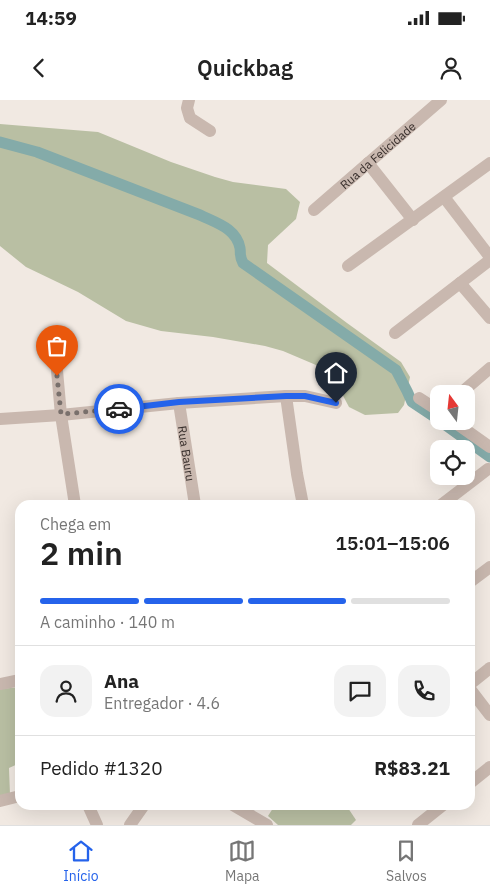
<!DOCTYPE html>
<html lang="pt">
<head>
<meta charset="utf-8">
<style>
  :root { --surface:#fff; --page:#f2f2f2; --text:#222; --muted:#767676; --line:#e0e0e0; --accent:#2563eb }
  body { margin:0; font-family:"IBM Plex Sans",sans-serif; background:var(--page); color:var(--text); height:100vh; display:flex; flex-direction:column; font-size:19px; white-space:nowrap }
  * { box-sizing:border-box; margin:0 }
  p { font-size:16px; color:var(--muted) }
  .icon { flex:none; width:28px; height:28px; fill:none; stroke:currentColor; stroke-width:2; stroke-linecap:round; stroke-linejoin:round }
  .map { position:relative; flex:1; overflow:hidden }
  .drawer { position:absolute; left:15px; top:400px; width:460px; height:310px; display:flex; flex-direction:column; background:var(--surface); border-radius:15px; box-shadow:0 5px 20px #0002 }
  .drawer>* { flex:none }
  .needle { width:32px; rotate:345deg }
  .controls { position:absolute; left:430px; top:285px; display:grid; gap:10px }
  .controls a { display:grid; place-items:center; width:45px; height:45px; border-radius:10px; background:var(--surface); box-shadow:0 5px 20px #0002; font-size:25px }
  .pin { position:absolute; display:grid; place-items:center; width:42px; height:42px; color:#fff; margin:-51px -21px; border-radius:50% 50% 50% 0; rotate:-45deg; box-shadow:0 0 5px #0007 }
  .pin .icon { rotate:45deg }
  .courier { position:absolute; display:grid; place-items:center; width:50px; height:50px; margin:-25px; border:4px solid #2563eb; border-radius:50%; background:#fff; color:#222; box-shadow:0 1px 6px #0007 }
  .head em { font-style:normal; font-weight:600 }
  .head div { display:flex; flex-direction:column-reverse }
  .head { display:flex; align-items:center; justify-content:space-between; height:85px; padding:0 25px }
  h1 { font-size:32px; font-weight:600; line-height:38px }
  .bar { display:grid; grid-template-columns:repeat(4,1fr); gap:8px 5px; align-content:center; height:60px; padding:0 25px }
  .bar i { height:6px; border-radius:4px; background:var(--line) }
  .bar .on { background:var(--accent) }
  .bar p { grid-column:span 4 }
  .line { display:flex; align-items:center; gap:12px; padding:0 25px; border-top:1px solid var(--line) }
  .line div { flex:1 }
  .round { display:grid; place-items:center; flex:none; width:52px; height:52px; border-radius:15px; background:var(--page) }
  .status { display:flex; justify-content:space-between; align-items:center; height:35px; padding:0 25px; background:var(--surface); direction:ltr }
  .status svg { height:14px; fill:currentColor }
  header { display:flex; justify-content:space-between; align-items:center; height:65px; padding:0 25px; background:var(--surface); font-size:22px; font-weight:600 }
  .tab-bar { display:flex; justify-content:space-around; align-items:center; height:70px; border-top:1px solid var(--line); background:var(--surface); font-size:14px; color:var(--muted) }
  .tab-bar a { display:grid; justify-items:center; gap:2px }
  .tab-bar .on { color:var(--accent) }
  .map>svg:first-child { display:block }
  .green { fill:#b9bfa3 }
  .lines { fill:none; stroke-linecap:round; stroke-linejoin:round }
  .canal { stroke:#84aba9; stroke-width:11 }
  .minor { stroke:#c9b8af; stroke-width:12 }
  .done { stroke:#79706c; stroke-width:5; stroke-dasharray:0 9 }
  .route { stroke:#2563eb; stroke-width:6 }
  .labels { text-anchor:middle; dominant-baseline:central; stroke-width:4; stroke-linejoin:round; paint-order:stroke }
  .street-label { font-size:12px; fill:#382f2c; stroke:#f9f3ee }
</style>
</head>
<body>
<div class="status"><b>14:59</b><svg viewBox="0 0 49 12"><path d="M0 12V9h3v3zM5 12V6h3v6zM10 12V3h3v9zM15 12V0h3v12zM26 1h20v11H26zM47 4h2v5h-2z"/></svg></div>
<header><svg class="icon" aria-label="back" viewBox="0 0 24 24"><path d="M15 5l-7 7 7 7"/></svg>Quickbag<svg class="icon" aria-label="person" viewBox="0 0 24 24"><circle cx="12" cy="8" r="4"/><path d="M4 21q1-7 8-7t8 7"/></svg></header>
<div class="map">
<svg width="490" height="725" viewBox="0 0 490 725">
  <rect width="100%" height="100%" fill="#f1e9e2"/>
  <!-- green -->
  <g class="green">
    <polygon points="0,24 98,32 171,62 215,77 233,82 286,89 300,102 296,119 268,145 267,163 347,223 401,262 410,277 404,305 398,313 365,315 349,307 332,275 316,265 283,251 265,246 213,237 161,231 126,221 78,192 26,167 0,146"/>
    <polygon points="20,587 20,663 9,668 10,695 0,698 0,589"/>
    <polygon points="275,705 346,705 356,720 351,725 278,725 268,716"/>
  </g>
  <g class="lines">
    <!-- canal -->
    <g class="canal">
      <path d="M0,42l37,10 163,63c16,8 36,13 40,33 1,7 -1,7 3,15l153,107 11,21 5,11 27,18"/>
      <polyline points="440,321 490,357"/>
    </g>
    <!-- minor -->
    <g class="minor">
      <polyline points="189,0 187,8 190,18 210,31"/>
      <polyline points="368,63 413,120"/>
      <polyline points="444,97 490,157"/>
      <path id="s1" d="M314,110l127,-110"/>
      <polyline points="348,166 490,63"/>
      <polyline points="460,183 490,218"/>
      <polyline points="395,233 490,160"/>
      <polyline points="54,237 61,315 75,405"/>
      <polyline points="461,293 490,268"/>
      <polyline points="286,296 297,374 303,405"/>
      <polyline points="419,298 439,311"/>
      <path id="s2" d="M179,303l16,102"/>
      <polyline points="0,319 61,315 179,303 286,296 305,296 336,303"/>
      <polyline points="453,321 490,347"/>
      <polyline points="441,405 488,369"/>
      <polyline points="470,482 490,467"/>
      <polyline points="0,584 20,580"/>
      <polyline points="470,584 490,568"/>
      <polyline points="470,589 490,615"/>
      <polyline points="470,683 490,667"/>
      <polyline points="0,701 20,696"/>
      <polyline points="88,705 97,725"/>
      <polyline points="233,705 267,725"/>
      <polyline points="130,725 144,705"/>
      <polyline points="418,725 443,705"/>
    </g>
  </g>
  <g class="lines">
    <!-- done -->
    <polyline class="done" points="57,276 61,314 119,309"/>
    <!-- route -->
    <polyline class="route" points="119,309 179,302 286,296 305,296 336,303"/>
  </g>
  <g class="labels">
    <!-- street labels -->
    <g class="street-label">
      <text stroke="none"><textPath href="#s1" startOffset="84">Rua da Felicidade</textPath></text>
      <text stroke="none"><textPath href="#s2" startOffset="51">Rua Bauru</textPath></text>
    </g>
  </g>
</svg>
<div class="controls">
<a><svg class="needle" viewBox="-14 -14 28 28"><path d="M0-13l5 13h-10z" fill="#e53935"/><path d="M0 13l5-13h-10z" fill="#767676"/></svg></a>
<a><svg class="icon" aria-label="locate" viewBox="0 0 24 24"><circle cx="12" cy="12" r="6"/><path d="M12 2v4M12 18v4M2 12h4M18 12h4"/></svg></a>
</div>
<div class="pin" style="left:57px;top:276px;background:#ea580c"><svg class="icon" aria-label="bag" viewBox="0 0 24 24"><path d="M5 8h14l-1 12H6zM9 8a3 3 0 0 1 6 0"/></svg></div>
<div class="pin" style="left:336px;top:303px;background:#1f2937"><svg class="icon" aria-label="home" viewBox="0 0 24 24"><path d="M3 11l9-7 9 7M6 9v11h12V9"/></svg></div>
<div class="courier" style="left:119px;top:309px"><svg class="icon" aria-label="car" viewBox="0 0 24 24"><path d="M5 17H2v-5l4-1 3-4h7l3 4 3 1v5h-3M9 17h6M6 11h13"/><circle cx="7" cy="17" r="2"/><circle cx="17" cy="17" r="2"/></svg></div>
<section class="drawer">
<div class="head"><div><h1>2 min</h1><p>Chega em</p></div><em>15:01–15:06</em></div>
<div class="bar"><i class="on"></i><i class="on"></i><i class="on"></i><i></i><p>A caminho · 140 m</p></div>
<div class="line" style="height:90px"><a class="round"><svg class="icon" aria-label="person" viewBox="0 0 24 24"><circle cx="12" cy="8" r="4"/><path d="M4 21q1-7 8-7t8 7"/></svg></a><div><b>Ana</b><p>Entregador · 4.6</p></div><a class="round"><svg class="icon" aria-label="chat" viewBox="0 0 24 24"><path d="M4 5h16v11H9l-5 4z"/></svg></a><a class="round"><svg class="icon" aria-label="phone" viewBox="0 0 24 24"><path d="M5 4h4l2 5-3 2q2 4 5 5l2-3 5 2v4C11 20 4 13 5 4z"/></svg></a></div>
<div class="line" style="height:65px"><div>Pedido #1320</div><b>R$83.21</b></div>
</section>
</div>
<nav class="tab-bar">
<a class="on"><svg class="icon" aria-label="home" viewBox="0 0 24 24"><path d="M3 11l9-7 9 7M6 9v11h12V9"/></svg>Início</a>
<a><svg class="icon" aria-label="map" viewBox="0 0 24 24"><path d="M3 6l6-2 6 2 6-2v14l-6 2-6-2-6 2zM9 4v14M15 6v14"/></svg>Mapa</a>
<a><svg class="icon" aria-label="saved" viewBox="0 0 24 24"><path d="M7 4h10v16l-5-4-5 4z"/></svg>Salvos</a>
</nav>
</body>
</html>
